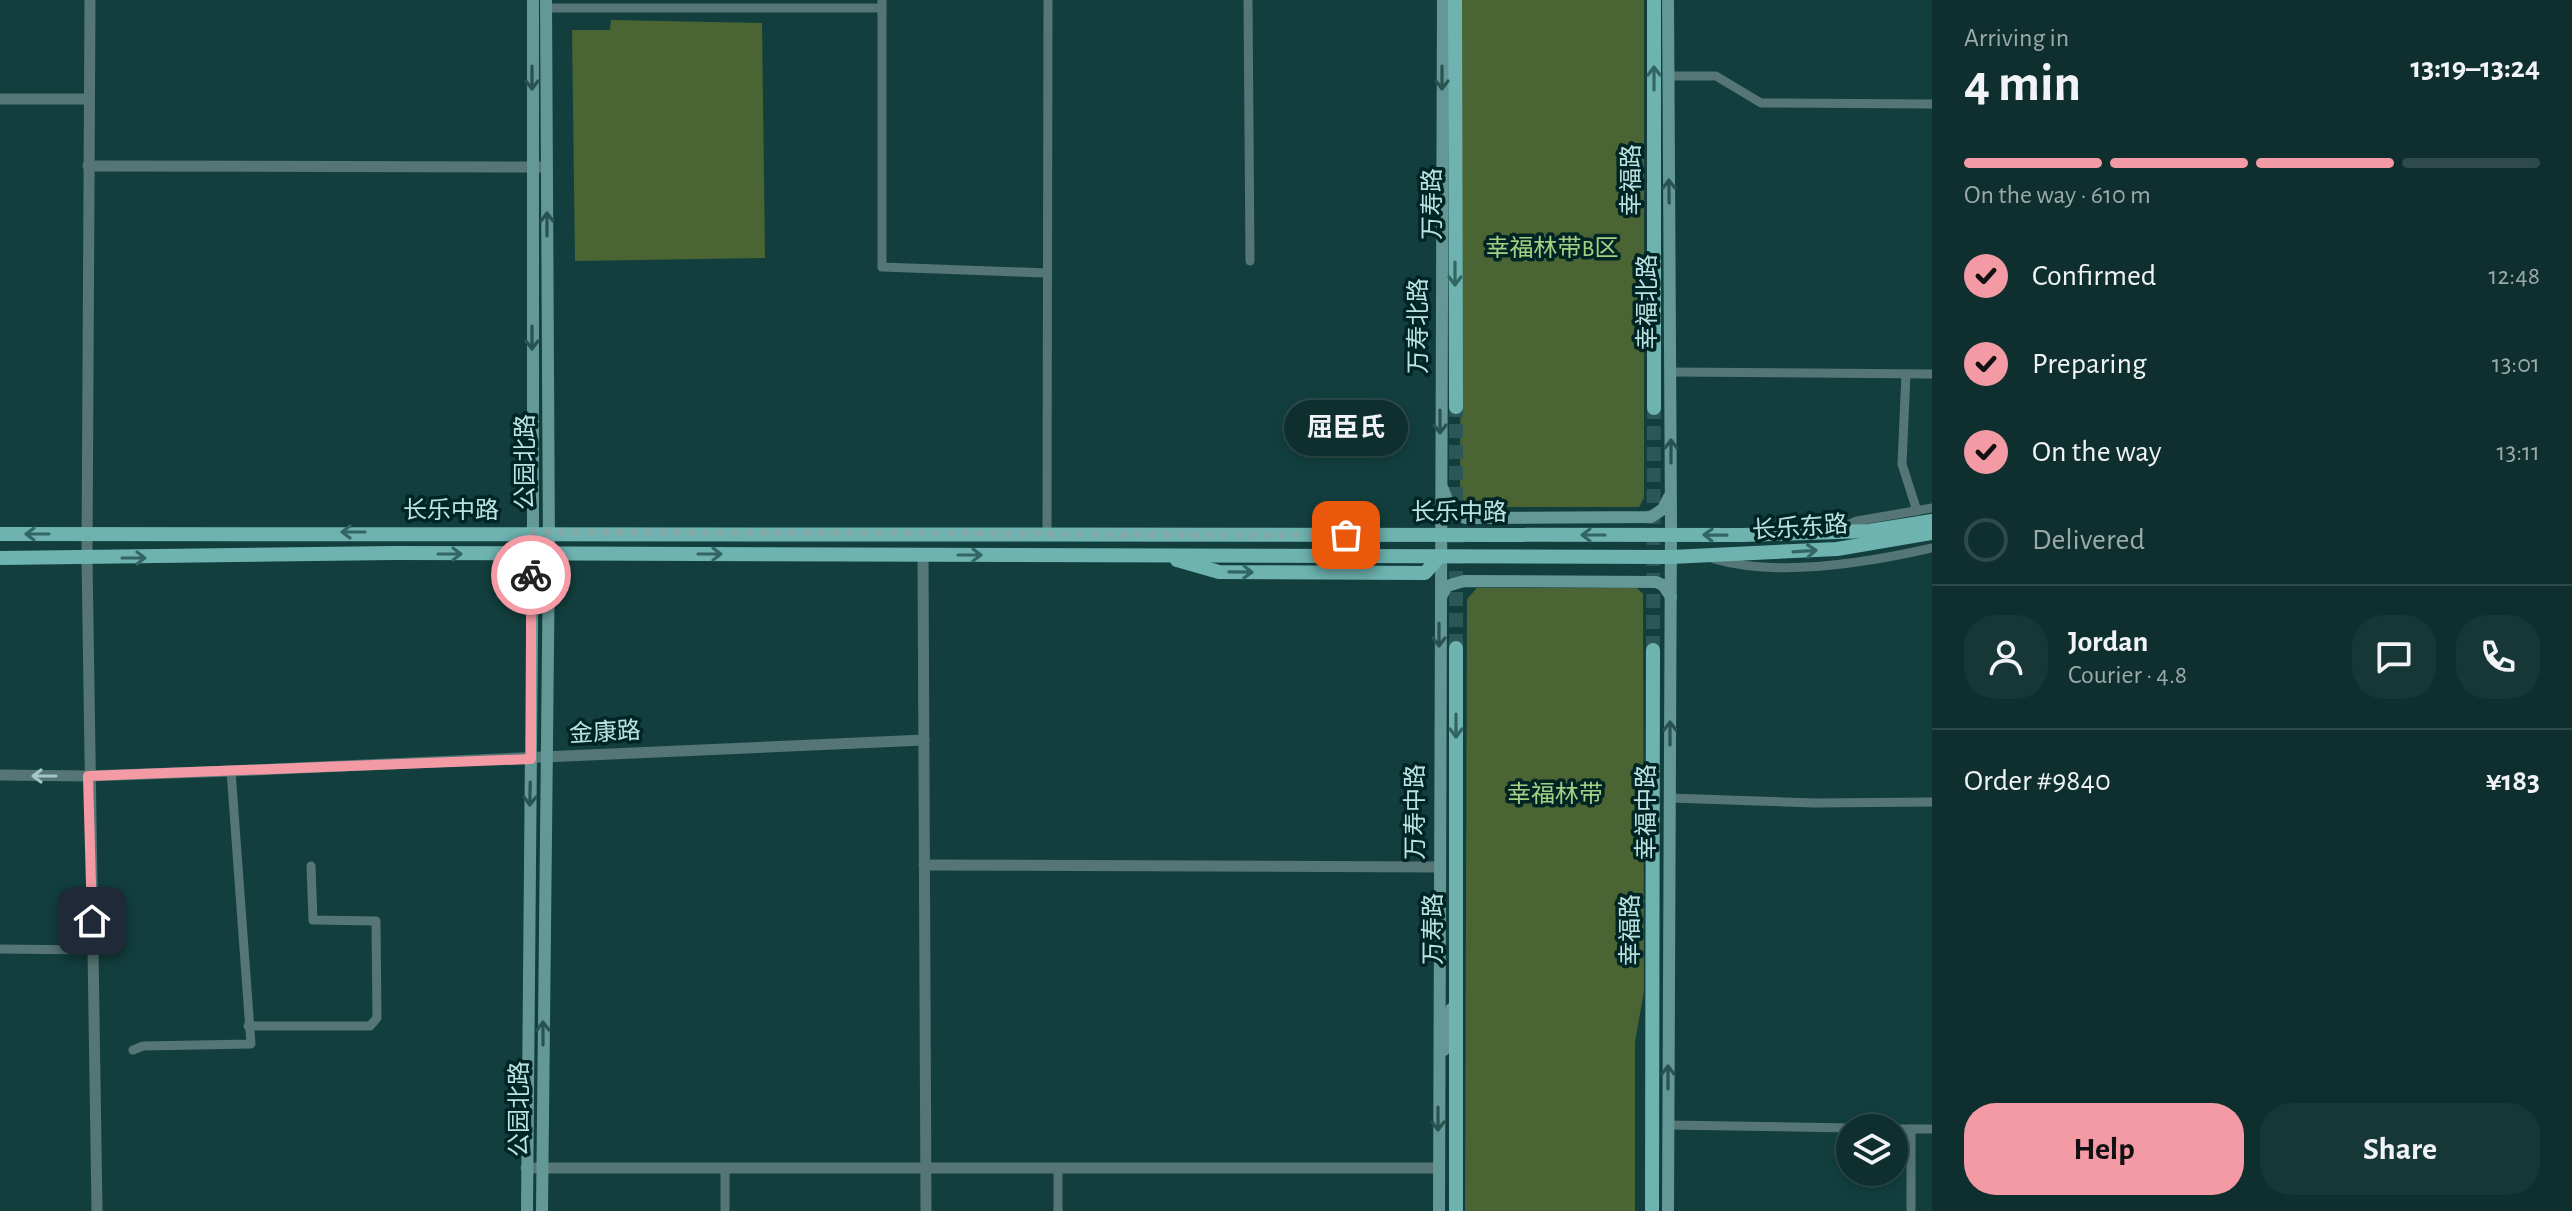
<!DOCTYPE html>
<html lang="en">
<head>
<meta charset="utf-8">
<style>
  :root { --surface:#0e2f2e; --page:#173736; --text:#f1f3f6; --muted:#9ba9aa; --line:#2e4a4a; --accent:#f49aa4 }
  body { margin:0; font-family:"Alegreya Sans","Noto Sans SC",sans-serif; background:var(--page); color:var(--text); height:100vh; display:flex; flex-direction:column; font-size:30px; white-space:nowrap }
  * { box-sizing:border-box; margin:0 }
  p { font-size:26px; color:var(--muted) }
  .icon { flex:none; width:44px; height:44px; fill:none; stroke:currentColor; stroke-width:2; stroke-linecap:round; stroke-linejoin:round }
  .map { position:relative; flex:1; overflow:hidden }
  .details { display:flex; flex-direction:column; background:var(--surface); width:640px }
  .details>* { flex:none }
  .controls { position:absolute; left:1836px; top:1114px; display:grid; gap:16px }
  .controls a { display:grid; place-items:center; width:72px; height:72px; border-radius:50%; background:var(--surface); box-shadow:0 4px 12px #0003,0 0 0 2px var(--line); font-size:40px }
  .pin { position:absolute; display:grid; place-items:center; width:68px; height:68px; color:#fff; margin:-34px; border-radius:16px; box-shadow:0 4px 12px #0006 }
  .courier { position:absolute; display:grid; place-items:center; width:80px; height:80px; margin:-40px; border:6px solid #f49aa4; border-radius:50%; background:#fff; color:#222; box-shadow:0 2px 10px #0007 }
  .bubble { position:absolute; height:56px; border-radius:28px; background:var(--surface); box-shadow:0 4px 12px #0003,0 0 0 2px var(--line); font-size:26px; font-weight:700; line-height:56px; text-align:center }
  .overview em { font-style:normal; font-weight:700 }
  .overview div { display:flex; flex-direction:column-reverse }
  .overview { display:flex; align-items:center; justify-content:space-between; height:136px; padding:0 32px }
  h1 { font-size:52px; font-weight:700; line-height:60px }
  .bar { display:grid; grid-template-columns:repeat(4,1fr); gap:12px 8px; align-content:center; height:96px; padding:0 32px }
  .bar i { height:10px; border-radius:6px; background:var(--line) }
  .bar .active { background:var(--accent) }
  .bar p { grid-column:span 4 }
  .line { display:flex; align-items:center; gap:20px; padding:0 32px; border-top:2px solid var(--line) }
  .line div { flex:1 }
  .round { display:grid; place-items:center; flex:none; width:84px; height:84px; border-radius:32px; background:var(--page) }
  ol { padding:0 32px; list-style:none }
  li { display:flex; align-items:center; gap:24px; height:88px }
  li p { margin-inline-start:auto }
  li .icon { padding:8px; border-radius:50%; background:var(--accent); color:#111; stroke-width:4 }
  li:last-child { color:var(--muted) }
  li i { width:44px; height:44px; border:4px solid var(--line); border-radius:50% }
  .button { display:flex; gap:16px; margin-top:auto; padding:16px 32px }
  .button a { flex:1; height:92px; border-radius:32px; background:var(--accent); color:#111; font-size:32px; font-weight:700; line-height:92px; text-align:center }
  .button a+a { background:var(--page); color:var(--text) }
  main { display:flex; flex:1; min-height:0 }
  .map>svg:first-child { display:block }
  .park { fill:#4a6533 }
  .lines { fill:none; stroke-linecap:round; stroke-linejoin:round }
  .primary-tunnel { stroke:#2b5756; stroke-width:14; stroke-dasharray:14 7; stroke-linecap:butt }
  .minor { stroke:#557674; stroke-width:9 }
  .tertiary { stroke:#557674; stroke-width:11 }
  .secondary { stroke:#649896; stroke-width:12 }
  .primary { stroke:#6eb3b0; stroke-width:14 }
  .oneway { stroke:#295352 }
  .oneway2 { stroke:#326563 }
  .oneway3 { stroke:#a2c7c5 }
  .done { stroke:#80a9a7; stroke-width:8; stroke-dasharray:0 14.4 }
  .route { stroke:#f49aa4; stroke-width:10 }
  .labels { text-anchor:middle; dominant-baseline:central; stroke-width:7; stroke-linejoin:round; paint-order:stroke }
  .street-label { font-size:24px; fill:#bbe2e0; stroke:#012524 }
  .park-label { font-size:24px; fill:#a5d084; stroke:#012524 }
</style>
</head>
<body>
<main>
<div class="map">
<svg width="1932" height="1211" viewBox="0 0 1932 1211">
  <rect width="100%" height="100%" fill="#123f3e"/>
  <!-- park -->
  <g class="park">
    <polygon points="1462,0 1644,0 1644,498 1639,507 1471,507 1460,497"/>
    <polygon points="611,20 762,23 765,258 575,261 572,30 610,30"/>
    <polygon points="1477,588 1637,588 1643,594 1644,991 1635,1042 1635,1211 1465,1211 1467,599"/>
  </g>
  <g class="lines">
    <!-- primary-tunnel -->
    <g class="primary-tunnel">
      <polyline points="1456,648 1456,407"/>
      <polyline points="1653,650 1654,408"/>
    </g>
    <!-- minor -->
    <g class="minor">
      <polyline points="882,0 882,267 1047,273"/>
      <polyline points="1248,0 1250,261"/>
      <polyline points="546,8 882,8"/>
      <polyline points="1668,76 1716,76 1761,103 1932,104"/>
      <polyline points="1670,372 1932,374"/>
      <polyline points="1906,374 1902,464 1917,511"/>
      <polyline points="1838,529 1857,521 1932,508"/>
      <polyline points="1047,535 1048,0"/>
      <path d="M1714,559c65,19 153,4 218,-11"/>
      <polyline points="1670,798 1815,803 1932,802"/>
      <polyline points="0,949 93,950"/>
      <polyline points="248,1026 370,1026 377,1018 376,921 313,920 311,866"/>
      <polyline points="133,1050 143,1046 251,1044 231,771"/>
      <polyline points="1668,1125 1852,1128"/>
      <polyline points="1894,1129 1932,1129"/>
      <polyline points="1911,1129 1911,1211"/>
      <polyline points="725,1211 725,1168"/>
      <polyline points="1058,1211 1058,1168"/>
    </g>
    <!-- tertiary -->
    <g class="tertiary">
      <polyline points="90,0 87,558 97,1211"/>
      <polyline points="0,99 89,99"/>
      <polyline points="88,166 542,167"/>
      <polyline points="923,555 926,1211"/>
      <polyline points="0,775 88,776 231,771 924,740"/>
      <polyline points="924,865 1438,867"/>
      <polyline points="526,1168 1439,1168"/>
    </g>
    <!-- secondary -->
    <g class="secondary">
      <polyline points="1668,0 1671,522 1668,1211"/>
      <polyline points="1443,489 1451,511 1465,518 1651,517 1663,509 1669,497"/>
      <polyline points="1441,597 1447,586 1464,581 1656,582 1663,585 1671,597"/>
      <polyline points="1444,1050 1451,1009"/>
      <polyline points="527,1211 533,516 533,0"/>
      <polyline points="542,1211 549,554 546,0"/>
      <polyline points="1439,1211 1443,0"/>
    </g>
    <!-- primary -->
    <g class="primary">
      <polyline points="1455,0 1456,407"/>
      <polyline points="1654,408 1654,0"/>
      <polyline points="0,534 1743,535 1869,531 1932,521"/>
      <polyline points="0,558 394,553 1671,557 1837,549 1932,533"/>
      <polyline points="1177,560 1219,572 1425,573 1439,557"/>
      <polyline points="1456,648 1456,1211"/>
      <polyline points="1652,1211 1653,650"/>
    </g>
  </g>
  <!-- one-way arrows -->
  <defs><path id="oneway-shaft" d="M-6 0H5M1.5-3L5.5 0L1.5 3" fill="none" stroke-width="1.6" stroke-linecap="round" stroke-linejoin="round" transform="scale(2)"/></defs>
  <g class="oneway">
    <use href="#oneway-shaft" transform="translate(532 78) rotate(90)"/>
    <use href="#oneway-shaft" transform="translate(1442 78) rotate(90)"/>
    <use href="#oneway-shaft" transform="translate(1669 191) rotate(-91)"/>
    <use href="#oneway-shaft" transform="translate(547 224) rotate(-90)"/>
    <use href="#oneway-shaft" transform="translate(532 338) rotate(90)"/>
    <use href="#oneway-shaft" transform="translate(1440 422) rotate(90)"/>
    <use href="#oneway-shaft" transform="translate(1671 451) rotate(-90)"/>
    <use href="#oneway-shaft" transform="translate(1439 635) rotate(90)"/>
    <use href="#oneway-shaft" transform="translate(1670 733) rotate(-90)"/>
    <use href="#oneway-shaft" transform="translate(530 794) rotate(91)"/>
    <use href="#oneway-shaft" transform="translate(543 1033) rotate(-90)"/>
    <use href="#oneway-shaft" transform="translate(1668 1077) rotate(-90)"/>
    <use href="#oneway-shaft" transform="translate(1438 1119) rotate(90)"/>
  </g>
  <g class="oneway2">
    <use href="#oneway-shaft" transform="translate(1654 78) rotate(-90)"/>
    <use href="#oneway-shaft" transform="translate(1455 274) rotate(90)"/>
    <use href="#oneway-shaft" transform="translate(353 532) rotate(-180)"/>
    <use href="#oneway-shaft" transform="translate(37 534) rotate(180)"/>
    <use href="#oneway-shaft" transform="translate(1593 535) rotate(-180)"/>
    <use href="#oneway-shaft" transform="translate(1715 535) rotate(-179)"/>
    <use href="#oneway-shaft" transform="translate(1805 551) rotate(-4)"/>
    <use href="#oneway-shaft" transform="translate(450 554)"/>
    <use href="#oneway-shaft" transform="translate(710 554)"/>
    <use href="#oneway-shaft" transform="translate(970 555)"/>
    <use href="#oneway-shaft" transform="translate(134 558)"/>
    <use href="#oneway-shaft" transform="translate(1241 572) rotate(1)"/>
    <use href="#oneway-shaft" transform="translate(1456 726) rotate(90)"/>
  </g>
  <use class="oneway3" href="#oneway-shaft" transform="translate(44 776) rotate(-180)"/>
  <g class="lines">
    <!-- done -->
    <polyline class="done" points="531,575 533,532 1346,535"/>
    <!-- route -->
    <polyline class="route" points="92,921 88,776 531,759 531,575"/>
  </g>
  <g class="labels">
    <!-- street labels -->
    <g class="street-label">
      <text transform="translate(1632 180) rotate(-90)">幸福路</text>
      <text transform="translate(1433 204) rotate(-90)">万寿路</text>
      <text transform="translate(1648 302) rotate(-90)">幸福北路</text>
      <text transform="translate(1419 326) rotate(-90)">万寿北路</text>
      <text transform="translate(526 462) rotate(-90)">公园北路</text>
      <text x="451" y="511">长乐中路</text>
      <text x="1459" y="513">长乐中路</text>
      <text transform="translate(1800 528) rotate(-4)">长乐东路</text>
      <text transform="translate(605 733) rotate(-3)">金康路</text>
      <text transform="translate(1416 812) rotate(-90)">万寿中路</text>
      <text transform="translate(1647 812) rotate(-90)">幸福中路</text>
      <text transform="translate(1434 929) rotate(-90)">万寿路</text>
      <text transform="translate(1631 930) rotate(-90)">幸福路</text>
      <text transform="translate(520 1109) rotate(-90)">公园北路</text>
    </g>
    <!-- park labels -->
    <g class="park-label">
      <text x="1552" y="249">幸福林带B区</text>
      <text x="1555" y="795">幸福林带</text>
    </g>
  </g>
</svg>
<div class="controls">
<a><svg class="icon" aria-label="layers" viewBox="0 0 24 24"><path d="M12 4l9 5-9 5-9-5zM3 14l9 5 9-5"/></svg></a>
</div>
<div class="pin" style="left:1346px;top:535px;background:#ea580c"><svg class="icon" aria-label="bag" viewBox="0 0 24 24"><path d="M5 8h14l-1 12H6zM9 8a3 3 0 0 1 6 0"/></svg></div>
<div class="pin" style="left:92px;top:921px;background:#1f2937"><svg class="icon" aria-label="home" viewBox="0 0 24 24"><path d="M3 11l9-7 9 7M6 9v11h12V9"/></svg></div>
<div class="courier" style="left:531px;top:575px"><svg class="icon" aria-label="bike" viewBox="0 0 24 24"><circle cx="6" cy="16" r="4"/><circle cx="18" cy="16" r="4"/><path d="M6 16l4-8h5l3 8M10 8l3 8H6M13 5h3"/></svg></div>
<div class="bubble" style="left:1284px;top:400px;width:124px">屈臣氏</div>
</div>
<section class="details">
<div class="overview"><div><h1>4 min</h1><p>Arriving in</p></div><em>13:19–13:24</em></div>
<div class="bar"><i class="active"></i><i class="active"></i><i class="active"></i><i></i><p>On the way · 610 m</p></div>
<ol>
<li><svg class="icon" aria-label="check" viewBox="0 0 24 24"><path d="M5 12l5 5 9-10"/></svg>Confirmed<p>12:48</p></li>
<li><svg class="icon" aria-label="check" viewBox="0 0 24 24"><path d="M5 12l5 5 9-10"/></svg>Preparing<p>13:01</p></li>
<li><svg class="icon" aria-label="check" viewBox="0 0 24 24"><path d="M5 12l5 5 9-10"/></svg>On the way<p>13:11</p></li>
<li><i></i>Delivered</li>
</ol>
<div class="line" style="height:144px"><a class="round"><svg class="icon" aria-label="person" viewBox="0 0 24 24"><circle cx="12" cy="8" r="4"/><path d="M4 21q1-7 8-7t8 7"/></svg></a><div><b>Jordan</b><p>Courier · 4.8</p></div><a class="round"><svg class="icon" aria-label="chat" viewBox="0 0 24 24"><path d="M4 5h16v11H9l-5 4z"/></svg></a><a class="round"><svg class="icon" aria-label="phone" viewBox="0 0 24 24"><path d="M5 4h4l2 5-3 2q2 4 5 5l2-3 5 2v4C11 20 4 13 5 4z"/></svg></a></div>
<div class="line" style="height:104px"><div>Order #9840</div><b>¥183</b></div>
<div class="button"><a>Help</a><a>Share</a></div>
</section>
</main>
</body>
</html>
